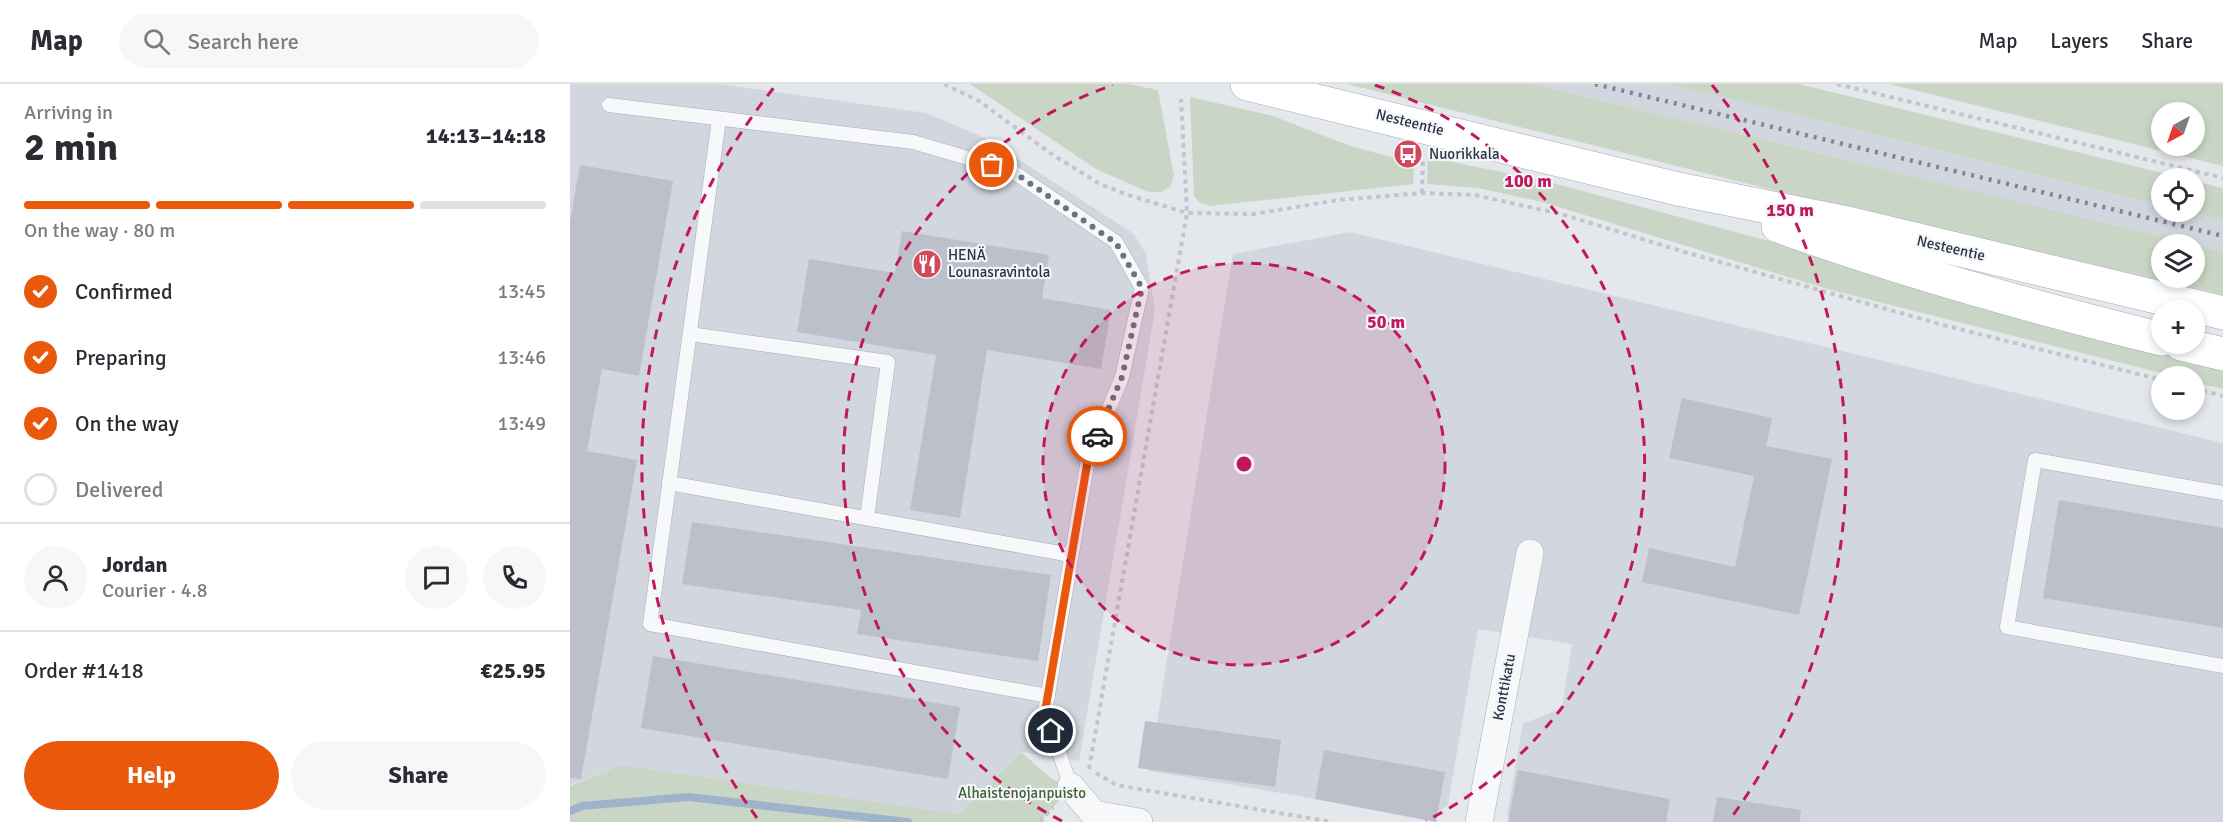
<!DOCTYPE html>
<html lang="en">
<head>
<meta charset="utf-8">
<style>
  :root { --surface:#fff; --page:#f7f7f7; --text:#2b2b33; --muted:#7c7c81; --line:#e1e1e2; --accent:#ea580c }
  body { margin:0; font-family:Signika,sans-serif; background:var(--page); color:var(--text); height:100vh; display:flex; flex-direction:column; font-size:22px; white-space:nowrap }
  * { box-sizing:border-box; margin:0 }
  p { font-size:20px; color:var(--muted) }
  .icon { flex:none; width:33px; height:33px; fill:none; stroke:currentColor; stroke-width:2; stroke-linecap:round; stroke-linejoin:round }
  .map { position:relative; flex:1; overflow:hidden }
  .details { display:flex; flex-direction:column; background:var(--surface); width:570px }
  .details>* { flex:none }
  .needle { width:39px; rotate:220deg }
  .buttons { position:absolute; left:1581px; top:18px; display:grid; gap:12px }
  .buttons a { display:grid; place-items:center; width:54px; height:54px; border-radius:50%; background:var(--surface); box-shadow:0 3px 9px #0003; font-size:30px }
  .pin { position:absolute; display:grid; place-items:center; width:51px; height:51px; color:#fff; margin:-26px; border:3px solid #fff; border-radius:50%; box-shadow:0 2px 6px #0007 }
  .courier { position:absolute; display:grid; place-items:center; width:60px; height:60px; margin:-30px; border:4px solid #ea580c; border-radius:50%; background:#fff; color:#222; box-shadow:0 2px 8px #0007 }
  .summary em { font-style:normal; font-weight:700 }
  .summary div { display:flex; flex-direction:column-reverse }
  .summary { display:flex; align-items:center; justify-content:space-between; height:102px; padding:0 24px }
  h1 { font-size:39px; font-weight:700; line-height:45px }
  .bar { display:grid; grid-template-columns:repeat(4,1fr); gap:9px 6px; align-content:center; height:72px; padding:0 24px }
  .bar i { height:8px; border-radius:4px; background:var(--line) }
  .bar .current { background:var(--accent) }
  .bar p { grid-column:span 4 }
  .line { display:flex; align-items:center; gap:15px; padding:0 24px; border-top:2px solid var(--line) }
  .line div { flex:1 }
  .round { display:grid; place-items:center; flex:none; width:63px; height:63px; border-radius:32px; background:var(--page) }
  ol { padding:0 24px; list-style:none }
  li { display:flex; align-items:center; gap:18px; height:66px }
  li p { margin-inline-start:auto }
  li .icon { padding:6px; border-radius:50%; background:var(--accent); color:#fff; stroke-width:4 }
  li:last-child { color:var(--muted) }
  li i { width:33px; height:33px; border:3px solid var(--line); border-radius:50% }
  .button { display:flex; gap:12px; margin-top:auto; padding:12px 24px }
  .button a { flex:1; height:69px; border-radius:36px; background:var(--accent); color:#fff; font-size:24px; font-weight:700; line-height:69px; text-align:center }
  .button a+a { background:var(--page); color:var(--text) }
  header { display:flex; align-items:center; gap:36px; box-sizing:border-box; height:84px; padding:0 30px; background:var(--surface); border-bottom:2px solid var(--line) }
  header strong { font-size:28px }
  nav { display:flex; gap:33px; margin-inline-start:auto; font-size:21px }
  .search { width:420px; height:54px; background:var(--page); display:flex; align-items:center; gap:15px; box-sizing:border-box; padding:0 21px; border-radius:33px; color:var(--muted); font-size:22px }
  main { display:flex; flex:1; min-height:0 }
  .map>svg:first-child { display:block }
  .built { fill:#d2d6de }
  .green { fill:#c9d6c5; fill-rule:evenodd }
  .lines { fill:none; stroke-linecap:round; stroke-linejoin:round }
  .stream { stroke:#9fb4cc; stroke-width:8 }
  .building { fill:#bbc0ca }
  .lane-casing { stroke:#a9aeb7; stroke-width:15 }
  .street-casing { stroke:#a9aeb7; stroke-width:28 }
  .primary-casing { stroke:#a3abb8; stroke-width:34 }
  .path { stroke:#c2c5cb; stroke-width:4; stroke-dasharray:4.5 4.5; stroke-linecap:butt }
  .lane { stroke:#f7f8fa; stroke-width:14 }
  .street { stroke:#f7f8fa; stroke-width:27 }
  .primary { stroke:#fff; stroke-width:33 }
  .rail { stroke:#7d8696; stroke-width:4.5; stroke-dasharray:3 6; stroke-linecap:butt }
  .done { stroke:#6c737f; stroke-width:6; stroke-dasharray:0 10.8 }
  .route { stroke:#ea580c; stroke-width:8 }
  .ring { fill:none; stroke:#c2185b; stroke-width:3; stroke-dasharray:10 8 }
  .labels { text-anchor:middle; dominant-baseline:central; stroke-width:4.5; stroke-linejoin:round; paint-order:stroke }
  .street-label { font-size:15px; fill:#2b3445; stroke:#f4f6f9 }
  .poi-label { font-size:15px; fill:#2b3445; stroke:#f4f6f9; text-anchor:start }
  .park-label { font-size:15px; fill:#3f6138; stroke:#f4f6f9 }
  .centre { fill:#c2185b; stroke:#f4f6f9; stroke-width:3 }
  .ring-label { font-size:18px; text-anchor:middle; font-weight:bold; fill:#c2185b; stroke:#f4f6f9; stroke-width:4.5; stroke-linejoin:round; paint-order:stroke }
</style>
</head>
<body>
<header>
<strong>Map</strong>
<div class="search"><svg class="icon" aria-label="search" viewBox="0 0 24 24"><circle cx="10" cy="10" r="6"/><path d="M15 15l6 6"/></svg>Search here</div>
<nav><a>Map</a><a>Layers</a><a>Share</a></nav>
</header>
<main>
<section class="details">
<div class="summary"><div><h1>2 min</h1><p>Arriving in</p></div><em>14:13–14:18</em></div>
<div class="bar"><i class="current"></i><i class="current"></i><i class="current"></i><i></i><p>On the way · 80 m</p></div>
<ol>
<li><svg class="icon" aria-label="check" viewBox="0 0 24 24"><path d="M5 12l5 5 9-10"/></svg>Confirmed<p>13:45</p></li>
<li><svg class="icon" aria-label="check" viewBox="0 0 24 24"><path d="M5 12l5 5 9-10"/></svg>Preparing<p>13:46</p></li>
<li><svg class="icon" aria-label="check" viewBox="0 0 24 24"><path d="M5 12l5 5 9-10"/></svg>On the way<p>13:49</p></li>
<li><i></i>Delivered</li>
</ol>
<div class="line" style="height:108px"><a class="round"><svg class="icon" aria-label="person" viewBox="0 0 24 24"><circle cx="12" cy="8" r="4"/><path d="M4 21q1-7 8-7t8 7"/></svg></a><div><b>Jordan</b><p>Courier · 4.8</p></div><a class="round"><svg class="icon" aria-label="chat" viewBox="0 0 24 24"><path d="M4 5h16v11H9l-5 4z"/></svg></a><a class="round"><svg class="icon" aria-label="phone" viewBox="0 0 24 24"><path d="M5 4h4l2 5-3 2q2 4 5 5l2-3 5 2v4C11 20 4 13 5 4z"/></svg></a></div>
<div class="line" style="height:78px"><div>Order #1418</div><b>€25.95</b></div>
<div class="button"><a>Help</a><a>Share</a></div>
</section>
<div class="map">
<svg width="1653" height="738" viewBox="0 0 1653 738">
  <rect width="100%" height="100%" fill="#e4e7ec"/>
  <!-- built -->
  <g class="built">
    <polygon points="0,0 150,0 356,29 417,55 564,150 576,170 585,226 509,677 451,668 389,730 51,681 0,701"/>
    <polygon points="963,0 1099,0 1591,121 1592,128 1619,128 1653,136 1653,168"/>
    <polygon points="780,148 1653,359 1653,738 943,738 937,731 953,640 992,624 1002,560 908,545 878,721 860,734 579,687 663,170"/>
  </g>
  <!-- green -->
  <g class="green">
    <polygon points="400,0 558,0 588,6 604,92 600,103 591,108 578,108 526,85"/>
    <polygon points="777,0 963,0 1622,160 1592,160 1592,194 1624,194 1625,161 1653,168 1653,211 1211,108"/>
    <polygon points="1099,0 1229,0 1613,94 1592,94 1591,121"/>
    <path d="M1319,0h334v82zM1624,28v34h-32v-34z"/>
    <polygon points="620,13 703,32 780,62 844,79 843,100 640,122 629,118 624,112"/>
    <polygon points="858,73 975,97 1653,279 1653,305 1625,298 1624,292 1603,292 1261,206 972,118 908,104 857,100"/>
    <polygon points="1625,97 1653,104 1653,136 1619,128 1624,128"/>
    <polygon points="451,668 482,695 501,703 470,738 0,738 0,702 51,681 389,730"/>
  </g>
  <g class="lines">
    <!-- stream -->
    <polyline class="stream" points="0,727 12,722 118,713 338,738"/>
  </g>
  <!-- building -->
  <g class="building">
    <polygon points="10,81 103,97 69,292 32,285 17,367 67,376 11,695 0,694 0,138"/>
    <polygon points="332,147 479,171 472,214 541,226 531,285 417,266 390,434 340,426 366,271 227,248 239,175 325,189"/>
    <polygon points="1112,314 1202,334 1196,362 1262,375 1229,531 1072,498 1079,464 1165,483 1184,392 1099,374"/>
    <polygon points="1489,416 1653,444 1653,544 1473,514"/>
    <polygon points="122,438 481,491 468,577 287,550 291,526 112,500"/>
    <polygon points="83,572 390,623 378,695 71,644"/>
    <polygon points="575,637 711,656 705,703 568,684"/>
    <polygon points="754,666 875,688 866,738 745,715"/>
    <polygon points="948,686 1100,715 1096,738 938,738"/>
    <polygon points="1147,713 1231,726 1230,738 1143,738"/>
  </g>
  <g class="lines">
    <!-- lane casing -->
    <g class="lane-casing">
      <g id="lane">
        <polyline points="39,21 343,58 442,87 546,158 572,204 552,293 518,375 475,628 501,703"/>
        <polyline points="149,35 80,540 478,612"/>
        <polyline points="120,250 318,278 297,434"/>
        <polyline points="99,399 501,471"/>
        <polyline points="1653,409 1465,376 1437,543 1653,582"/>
      </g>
    </g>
    <!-- street casing -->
    <g class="street-casing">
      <g id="street">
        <polyline points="501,703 524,730 569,738"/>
        <polyline points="909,738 960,469"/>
      </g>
    </g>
    <!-- primary casing -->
    <g class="primary-casing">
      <g id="primary">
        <polyline points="677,0 1108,105 1282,140 1653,229"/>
        <path d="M1208,142c125,45 254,81 384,113"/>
        <polyline points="1611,260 1653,270"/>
      </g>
    </g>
    <!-- path -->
    <g class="path">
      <polyline points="374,0 409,17 483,71 530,100 558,111 617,129 685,130 768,116 852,109 905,111 991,130 1118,169 1373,241 1592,296"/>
      <polyline points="1267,0 1653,94"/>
      <polyline points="852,109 853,73"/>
      <polyline points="1624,304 1653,312"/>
      <polyline points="519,685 617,129 611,15"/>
      <polyline points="526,689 546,701 762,738"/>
      <polyline points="470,738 483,723"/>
    </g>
    <!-- lane -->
    <use href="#lane" class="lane"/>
    <!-- street -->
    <use href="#street" class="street"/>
    <!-- primary -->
    <use href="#primary" class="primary"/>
    <!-- rail -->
    <polyline class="rail" points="1025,0 1653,152"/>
  </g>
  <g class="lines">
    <!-- done -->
    <polyline class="done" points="422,81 442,87 546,159 572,204 552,293 527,352"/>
    <!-- route -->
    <polyline class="route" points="481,647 475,628 518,375 527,352"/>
  </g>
  <!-- distance rings -->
  <circle cx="674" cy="380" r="201" fill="#c2185b" fill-opacity=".12"/>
  <g class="ring">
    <circle cx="674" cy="380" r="201"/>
    <path d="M492 737A401 401 0 0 1 543 1M805 1A401 401 0 0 1 856 737"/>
    <path d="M187 734A602 602 0 0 1 206 1M1142 1A602 602 0 0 1 1161 734"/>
  </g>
  <!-- icons -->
  <defs>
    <g id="bus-disc" transform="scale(1.5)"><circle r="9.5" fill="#d1495b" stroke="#f4f6f9"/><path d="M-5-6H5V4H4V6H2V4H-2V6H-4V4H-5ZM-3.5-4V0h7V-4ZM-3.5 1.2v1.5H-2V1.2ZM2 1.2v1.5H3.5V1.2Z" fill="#fff"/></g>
    <g id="restaurant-disc" transform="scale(1.5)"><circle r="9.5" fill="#d1495b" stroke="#f4f6f9"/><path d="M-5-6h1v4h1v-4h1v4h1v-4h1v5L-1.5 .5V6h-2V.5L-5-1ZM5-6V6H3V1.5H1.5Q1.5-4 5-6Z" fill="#fff"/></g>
  </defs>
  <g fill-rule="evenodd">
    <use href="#bus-disc" x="838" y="70"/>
    <use href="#restaurant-disc" x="357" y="180"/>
  </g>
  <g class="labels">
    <!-- street labels -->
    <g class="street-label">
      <text transform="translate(840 38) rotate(14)">Nesteentie</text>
      <text transform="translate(1381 164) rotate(13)">Nesteentie</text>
      <text transform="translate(934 603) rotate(-79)">Konttikatu</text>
    </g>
    <!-- poi labels -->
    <g class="poi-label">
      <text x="859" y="70">Nuorikkala</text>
      <text x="378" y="171">HENÄ<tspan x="378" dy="17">Lounasravintola</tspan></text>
    </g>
    <!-- park labels -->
    <g class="park-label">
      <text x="452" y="709">Alhaistenojanpuisto</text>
    </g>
  </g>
  <circle cx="674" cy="380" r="9" class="centre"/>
  <g class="ring-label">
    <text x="958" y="103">100 m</text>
    <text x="1220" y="132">150 m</text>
    <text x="816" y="244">50 m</text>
  </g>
</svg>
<div class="buttons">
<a><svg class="needle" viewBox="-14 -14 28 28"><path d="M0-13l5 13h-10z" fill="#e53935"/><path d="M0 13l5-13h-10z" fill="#7c7c81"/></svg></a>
<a><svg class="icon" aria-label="locate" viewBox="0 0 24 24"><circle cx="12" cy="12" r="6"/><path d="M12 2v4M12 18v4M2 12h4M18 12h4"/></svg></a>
<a><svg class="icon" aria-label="layers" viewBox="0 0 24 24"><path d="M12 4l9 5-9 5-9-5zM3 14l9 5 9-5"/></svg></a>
<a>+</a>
<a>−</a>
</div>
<div class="pin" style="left:422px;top:81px;background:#ea580c"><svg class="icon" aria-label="bag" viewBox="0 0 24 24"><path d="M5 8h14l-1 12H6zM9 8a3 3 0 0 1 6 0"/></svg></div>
<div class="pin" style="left:481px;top:647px;background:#1f2937"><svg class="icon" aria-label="home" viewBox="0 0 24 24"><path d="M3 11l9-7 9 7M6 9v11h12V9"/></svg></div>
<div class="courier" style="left:527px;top:352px"><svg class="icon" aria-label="car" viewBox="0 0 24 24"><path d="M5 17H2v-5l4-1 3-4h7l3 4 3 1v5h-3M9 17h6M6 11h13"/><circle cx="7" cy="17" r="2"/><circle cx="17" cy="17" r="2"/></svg></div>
</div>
</main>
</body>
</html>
